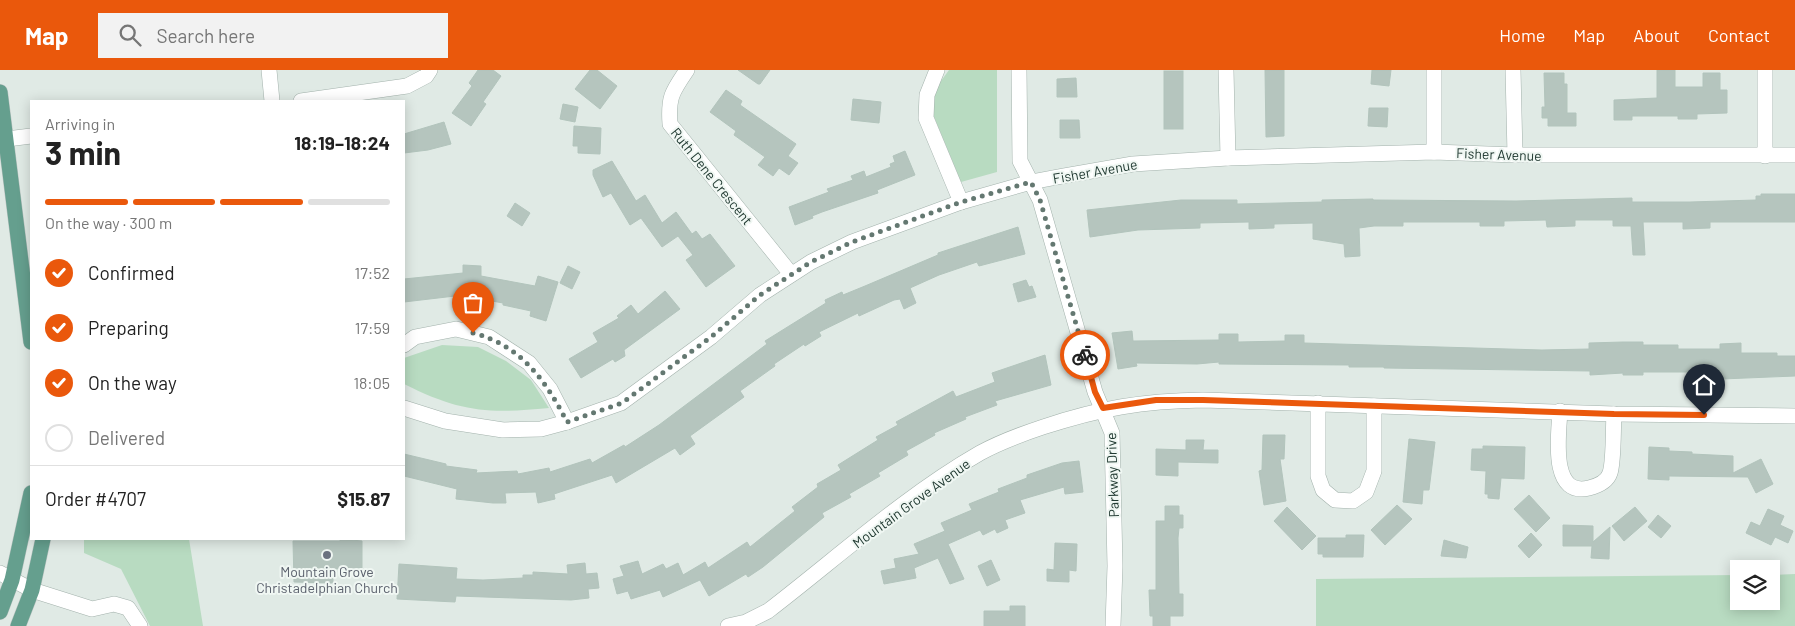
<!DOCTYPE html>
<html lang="en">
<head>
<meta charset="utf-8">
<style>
  :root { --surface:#fff; --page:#f2f2f2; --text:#222; --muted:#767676; --line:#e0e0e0; --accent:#ea580c }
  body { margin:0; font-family:Barlow,sans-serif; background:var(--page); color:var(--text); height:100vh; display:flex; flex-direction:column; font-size:19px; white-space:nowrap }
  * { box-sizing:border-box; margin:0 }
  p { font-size:16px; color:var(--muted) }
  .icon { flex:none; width:28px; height:28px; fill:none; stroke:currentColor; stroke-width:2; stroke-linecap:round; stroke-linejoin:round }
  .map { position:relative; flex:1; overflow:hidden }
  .side { position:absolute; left:30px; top:30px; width:375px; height:440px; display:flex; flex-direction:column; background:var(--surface); border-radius:0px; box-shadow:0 2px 12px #0003 }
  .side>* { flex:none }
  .buttons { position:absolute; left:1730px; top:490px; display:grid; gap:10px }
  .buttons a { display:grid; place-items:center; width:50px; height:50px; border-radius:0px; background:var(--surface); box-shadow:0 2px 12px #0003; font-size:25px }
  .pin { position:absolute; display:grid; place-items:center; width:42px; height:42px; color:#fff; margin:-51px -21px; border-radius:50% 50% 50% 0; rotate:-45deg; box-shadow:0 0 5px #0007 }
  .pin .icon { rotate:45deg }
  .courier { position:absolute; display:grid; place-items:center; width:50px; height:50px; margin:-25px; border:4px solid #ea580c; border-radius:50%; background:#fff; color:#222; box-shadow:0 1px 6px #0007 }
  .summary em { font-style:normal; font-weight:700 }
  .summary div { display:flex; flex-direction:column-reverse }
  .summary { display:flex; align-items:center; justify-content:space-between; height:85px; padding:0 15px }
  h1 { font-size:32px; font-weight:700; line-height:38px }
  .bar { display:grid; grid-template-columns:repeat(4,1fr); gap:8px 5px; align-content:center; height:60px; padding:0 15px }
  .bar i { height:6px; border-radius:4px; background:var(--line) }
  .bar .selected { background:var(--accent) }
  .bar p { grid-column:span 4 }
  .line { display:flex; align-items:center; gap:12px; padding:0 15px; border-top:1px solid var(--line) }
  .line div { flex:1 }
  ol { padding:0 15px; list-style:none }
  li { display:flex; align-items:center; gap:15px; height:55px }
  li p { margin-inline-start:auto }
  li .icon { padding:5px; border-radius:50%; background:var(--accent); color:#fff; stroke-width:4 }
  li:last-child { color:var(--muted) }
  li i { width:28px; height:28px; border:2px solid var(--line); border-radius:50% }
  header { display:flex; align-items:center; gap:30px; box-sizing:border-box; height:70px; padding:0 25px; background:var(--accent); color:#fff }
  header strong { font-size:24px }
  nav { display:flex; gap:28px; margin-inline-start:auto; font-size:18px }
  .search { width:350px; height:45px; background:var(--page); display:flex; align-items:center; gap:12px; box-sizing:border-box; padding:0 18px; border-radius:0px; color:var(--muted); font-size:19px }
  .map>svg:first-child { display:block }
  .green { fill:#b8dbc1 }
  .building { fill:#b5c5be; stroke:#b2c4bc }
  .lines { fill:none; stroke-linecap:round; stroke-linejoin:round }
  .minor-casing { stroke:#a3b2ac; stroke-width:16 }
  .major-casing { stroke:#bcc4c2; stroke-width:16 }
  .minor { stroke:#fff; stroke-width:15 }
  .major { stroke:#659f8e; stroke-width:15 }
  .done { stroke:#647871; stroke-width:5; stroke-dasharray:0 9 }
  .route { stroke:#ea580c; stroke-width:6 }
  .worship-dot { fill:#6b7280; stroke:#f0f7f3; stroke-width:2 }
  .labels { text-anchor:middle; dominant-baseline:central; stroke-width:4; stroke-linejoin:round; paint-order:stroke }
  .street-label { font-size:14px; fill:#213a32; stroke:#f0f7f3 }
  .worship-label { font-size:14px; fill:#5b616d; stroke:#f0f7f3 }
</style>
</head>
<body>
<header>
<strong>Map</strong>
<div class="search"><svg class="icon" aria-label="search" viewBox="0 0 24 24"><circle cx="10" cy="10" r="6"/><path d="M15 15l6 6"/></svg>Search here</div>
<nav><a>Home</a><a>Map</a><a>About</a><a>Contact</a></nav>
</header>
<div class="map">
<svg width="1795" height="556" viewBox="0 0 1795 556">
  <rect width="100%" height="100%" fill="#e0eae5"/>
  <!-- green -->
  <g class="green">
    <polygon points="949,0 997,0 997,102 961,112 932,42 933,22"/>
    <path d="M442,275l36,2 28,14 25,19 18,28c-62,6 -89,4 -145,-24v-26z"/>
    <polygon points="84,469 189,469 203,556 150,556 121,499 84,483"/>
    <polygon points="1795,504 1795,556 1316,556 1316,509 1739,505 1739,531 1771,531 1771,505"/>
  </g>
  <!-- building -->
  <g class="building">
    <polygon points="478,0 493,0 501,6 483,32 486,34 471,56 452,43 472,16 469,13"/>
    <polygon points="590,0 597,0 617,16 600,39 575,19"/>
    <polygon points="738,0 770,0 760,14 758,14"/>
    <polygon points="1265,0 1284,0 1284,66 1266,67"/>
    <polygon points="1372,0 1391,0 1389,16 1371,14"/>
    <polygon points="1657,0 1675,0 1675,17 1703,17 1703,3 1720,3 1720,20 1727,20 1727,43 1697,44 1697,49 1678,49 1678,46 1632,46 1632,50 1614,50 1614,30 1657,28"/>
    <rect x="1164" y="1" width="19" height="58"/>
    <polygon points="1544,3 1564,3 1564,14 1567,14 1567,43 1576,43 1576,56 1548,56 1548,48 1542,48 1542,37 1545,37"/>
    <polygon points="1076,8 1077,27 1057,27 1057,9"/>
    <polygon points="726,20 742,31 740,35 796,74 788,86 798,93 789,105 779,98 773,106 758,95 765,87 734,65 736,61 710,42"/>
    <polygon points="853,29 881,32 879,53 851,50"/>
    <polygon points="563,34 578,37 575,52 560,49"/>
    <polygon points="1369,38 1388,38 1387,57 1368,56"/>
    <polygon points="1060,50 1079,50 1080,68 1060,68"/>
    <polygon points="444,52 451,74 428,80 404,83 404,64"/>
    <polygon points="574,56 601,58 600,84 578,83 578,76 573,76"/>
    <polygon points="905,81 915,105 877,120 878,123 822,142 812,146 813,148 795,155 789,137 829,122 827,119 853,110 851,106 864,101 866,107 891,97 890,94 895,92 893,86"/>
    <polygon points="612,91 636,131 645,125 662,153 676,142 692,164 696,161 702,169 710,164 735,196 706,217 686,190 693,185 678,166 662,177 641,148 630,155 611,123 603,127 593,105 593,100"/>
    <polygon points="1761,124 1795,124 1795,152 1710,152 1710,158 1683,159 1683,152 1643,152 1645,185 1633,185 1631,156 1613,156 1613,150 1575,150 1575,156 1547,157 1546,150 1504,151 1504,156 1480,156 1480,152 1403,152 1403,156 1374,156 1359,158 1360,186 1345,187 1344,174 1313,169 1313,153 1274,154 1274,158 1249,159 1249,152 1200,153 1200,158 1138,160 1090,167 1087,140 1181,130 1237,130 1237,134 1322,132 1322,130 1373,129 1373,130 1516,131 1632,128 1632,132 1690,132 1756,130 1756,126 1761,126"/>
    <polygon points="515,133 530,143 522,156 507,146"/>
    <polygon points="1018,157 1025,184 979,196 977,192 939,205 910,218 916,233 904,239 900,229 894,230 859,246 858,243 819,262 821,266 805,276 804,274 774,294 775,296 740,321 744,327 690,366 695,374 680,385 675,378 616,413 612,405 554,424 555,429 538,433 536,422 505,423 506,433 493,433 456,429 457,419 404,406 404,384 446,394 446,396 477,400 476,403 517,401 518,404 549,398 550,402 590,389 592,393 624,375 625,377 659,355 767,274 765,271 826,233 825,230 842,222 843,225 865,216 938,185 938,183"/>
    <polygon points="463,195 481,196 481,206 535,216 538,206 558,212 546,251 530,246 531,241 503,235 503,233 492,231 493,228 455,226 404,232 404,209 463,203"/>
    <polygon points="568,196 580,202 572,219 560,213"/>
    <polygon points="1026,210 1029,217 1032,216 1036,227 1018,232 1013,214"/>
    <polygon points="665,221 680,239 624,280 625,286 615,292 613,289 581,308 569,289 598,272 593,263 619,248 617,246 631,235 638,244"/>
    <polygon points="1132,261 1133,271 1219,270 1219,264 1238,264 1238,272 1285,271 1285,265 1304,265 1304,273 1542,280 1589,279 1589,273 1623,272 1643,272 1643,275 1678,275 1678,279 1720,279 1720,274 1741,273 1741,283 1777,283 1777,286 1795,286 1795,306 1722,309 1722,307 1694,307 1694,302 1643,302 1643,305 1623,305 1623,303 1590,305 1590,301 1384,298 1384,297 1349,297 1349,295 1219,294 1219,292 1197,294 1136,293 1137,296 1118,299 1112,263"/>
    <polygon points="1045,285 1051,315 995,331 997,335 965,347 966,349 934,363 935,365 906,381 908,385 878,403 880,406 849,424 851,427 822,443 824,447 763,497 748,507 746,504 709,526 700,510 663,527 660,520 631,529 628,521 617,524 613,509 624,506 620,496 638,491 642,504 663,494 666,499 678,493 683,505 705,492 708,498 747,472 750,477 795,441 792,437 818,417 817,414 841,400 838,395 878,370 876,367 898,355 896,352 953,321 956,327 995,312 992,303"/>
    <polygon points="1263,365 1285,365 1284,389 1280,389 1286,431 1264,435 1259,401 1262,400"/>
    <polygon points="1409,369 1435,372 1429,420 1423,420 1422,434 1403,432"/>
    <polygon points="1186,370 1204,370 1203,380 1218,380 1218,393 1178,392 1178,406 1156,405 1156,379 1186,380"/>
    <polygon points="1483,376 1525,377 1524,409 1501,408 1499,429 1488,428 1488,424 1485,424 1486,401 1471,400 1472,379 1483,379"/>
    <polygon points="1649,377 1669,378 1669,381 1692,382 1692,384 1733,386 1733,403 1761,389 1773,414 1756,423 1748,407 1669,406 1669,410 1648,409"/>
    <polygon points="1079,391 1083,422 1065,424 1064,417 1020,430 1025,443 1005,450 1008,458 997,463 995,459 983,465 980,460 948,474 964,509 950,514 938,488 914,498 916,508 884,514 881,501 896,498 894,489 919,484 914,474 945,461 941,453 972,440 969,434 999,422 998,419 1027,408 1027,405 1062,393"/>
    <polygon points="1529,425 1550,448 1536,462 1514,439"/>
    <polygon points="1397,435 1412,449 1385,475 1371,460"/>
    <polygon points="1165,436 1179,436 1179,445 1183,445 1183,458 1179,458 1178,468 1179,524 1183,524 1183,546 1170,546 1170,556 1153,556 1153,546 1150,546 1149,520 1156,520 1156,451 1165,451"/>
    <polygon points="1287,437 1316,466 1302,480 1274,451"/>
    <polygon points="1635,437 1647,451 1624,471 1612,456"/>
    <polygon points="1768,439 1784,446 1780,455 1793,461 1788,473 1775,467 1771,475 1746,463 1751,452 1760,456"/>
    <polygon points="1658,445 1671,456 1661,468 1648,457"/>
    <polygon points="1563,455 1593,456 1593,472 1610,457 1609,489 1591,488 1592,476 1563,476"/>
    <polygon points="1531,463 1542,475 1529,488 1518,476"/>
    <polygon points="1346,465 1364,465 1363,487 1323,487 1323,484 1318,484 1318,468 1346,468"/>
    <polygon points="340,469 362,471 362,498 333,499 333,513 294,512 293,471 340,471"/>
    <polygon points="1444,470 1468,477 1466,488 1441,486"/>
    <polygon points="1055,473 1077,474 1076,501 1069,500 1069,512 1047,511 1047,499 1054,500"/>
    <polygon points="991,490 1000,510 987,516 978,496"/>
    <polygon points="585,493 586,504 597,503 599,518 588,519 589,528 571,530 456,526 455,532 397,529 399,494 457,498 456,509 483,510 523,508 523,505 533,505 533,502 568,504 567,495"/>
    <polygon points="1010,536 1025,536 1025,556 984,556 984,541 1010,541"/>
  </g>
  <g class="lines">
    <!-- minor casing -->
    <g class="minor-casing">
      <g id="minor">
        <polyline points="269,0 272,31"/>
        <path d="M687,0c-15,22 -19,27 -17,54l121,150"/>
        <polyline points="937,0 927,25 926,48 961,132"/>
        <polyline points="1019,0 1020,91 1040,130 1095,322 1112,363 1115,496 1113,556"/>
        <polyline points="1226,0 1228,88"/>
        <polyline points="1513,0 1515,85"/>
        <polyline points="1765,0 1765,86"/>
        <polyline points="301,31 407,16 426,6 430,0"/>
        <polyline points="7,69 31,66"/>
        <polyline points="1434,82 1434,0"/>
        <polyline points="404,275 415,267 456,259 489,267 529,293 550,319 567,352"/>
        <polyline points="1318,333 1318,406 1323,420 1335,430 1353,431 1366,422 1374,401 1374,336"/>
        <polyline points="404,338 445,351 503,360 541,359 567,352 621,333 711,267 760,225 811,192 852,172 961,132 1031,112 1063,106 1133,94 1228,88 1434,82 1515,85 1795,85"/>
        <path d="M1560,341c-1,21 -11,87 29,77 8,-2 18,-6 21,-15 4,-12 3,-45 4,-59"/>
        <polyline points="0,503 32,520 92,539 114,534 128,538 140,556"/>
        <path d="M728,556l18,-4 22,-11c69,-53 137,-115 212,-158 20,-11 42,-19 63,-26 58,-19 99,-26 160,-27l411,14 181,2"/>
      </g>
    </g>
    <!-- major casing -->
    <g class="major-casing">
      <g id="major">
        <polyline points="0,22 31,272"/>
        <polyline points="0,542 12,510 31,423"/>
        <polyline points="18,556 32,520 43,469"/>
      </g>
    </g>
    <!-- minor -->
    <use href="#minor" class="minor"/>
    <!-- major -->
    <use href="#major" class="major"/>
  </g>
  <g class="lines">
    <!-- done -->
    <path class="done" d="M473,263c48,12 73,48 94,89l55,-19 89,-66 49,-42 51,-33 41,-20 109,-40 70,-20 9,18 45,155"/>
    <!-- route -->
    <polyline class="route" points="1085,285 1095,322 1103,338 1156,330 1203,330 1614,344 1704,345"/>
  </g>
  <!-- markers -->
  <circle class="worship-dot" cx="327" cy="485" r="5"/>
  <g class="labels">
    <!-- street labels -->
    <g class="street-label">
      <text transform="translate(1499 84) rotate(2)">Fisher Avenue</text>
      <text transform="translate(1095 101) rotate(-10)">Fisher Avenue</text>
      <text transform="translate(712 106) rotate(51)">Ruth Dene Crescent</text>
      <text transform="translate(1112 405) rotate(-92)">Parkway Drive</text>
      <text transform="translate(911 433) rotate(-36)">Mountain Grove Avenue</text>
    </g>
    <!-- worship labels -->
    <g class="worship-label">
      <text x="327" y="501">Mountain Grove<tspan x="327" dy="16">Christadelphian Church</tspan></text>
    </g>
  </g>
</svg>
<div class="buttons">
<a><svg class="icon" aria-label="layers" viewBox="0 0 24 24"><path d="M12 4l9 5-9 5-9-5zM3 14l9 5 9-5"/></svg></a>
</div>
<div class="pin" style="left:473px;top:263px;background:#ea580c"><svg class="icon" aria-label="bag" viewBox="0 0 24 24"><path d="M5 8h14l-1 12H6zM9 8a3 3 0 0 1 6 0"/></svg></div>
<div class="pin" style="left:1704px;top:345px;background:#1f2937"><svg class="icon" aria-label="home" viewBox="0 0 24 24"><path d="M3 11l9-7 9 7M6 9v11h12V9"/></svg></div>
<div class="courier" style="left:1085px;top:285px"><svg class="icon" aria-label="bike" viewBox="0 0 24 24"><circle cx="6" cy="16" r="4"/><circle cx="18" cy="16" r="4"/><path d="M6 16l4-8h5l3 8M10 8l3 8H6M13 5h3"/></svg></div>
<section class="side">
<div class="summary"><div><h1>3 min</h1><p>Arriving in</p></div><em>18:19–18:24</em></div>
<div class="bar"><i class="selected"></i><i class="selected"></i><i class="selected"></i><i></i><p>On the way · 300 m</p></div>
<ol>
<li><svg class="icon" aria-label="check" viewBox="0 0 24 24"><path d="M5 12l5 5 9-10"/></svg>Confirmed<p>17:52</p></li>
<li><svg class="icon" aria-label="check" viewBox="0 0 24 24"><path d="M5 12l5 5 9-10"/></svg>Preparing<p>17:59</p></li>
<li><svg class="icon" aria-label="check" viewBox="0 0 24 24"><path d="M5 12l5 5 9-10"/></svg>On the way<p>18:05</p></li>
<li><i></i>Delivered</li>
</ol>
<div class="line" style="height:65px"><div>Order #4707</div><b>$15.87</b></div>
</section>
</div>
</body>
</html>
